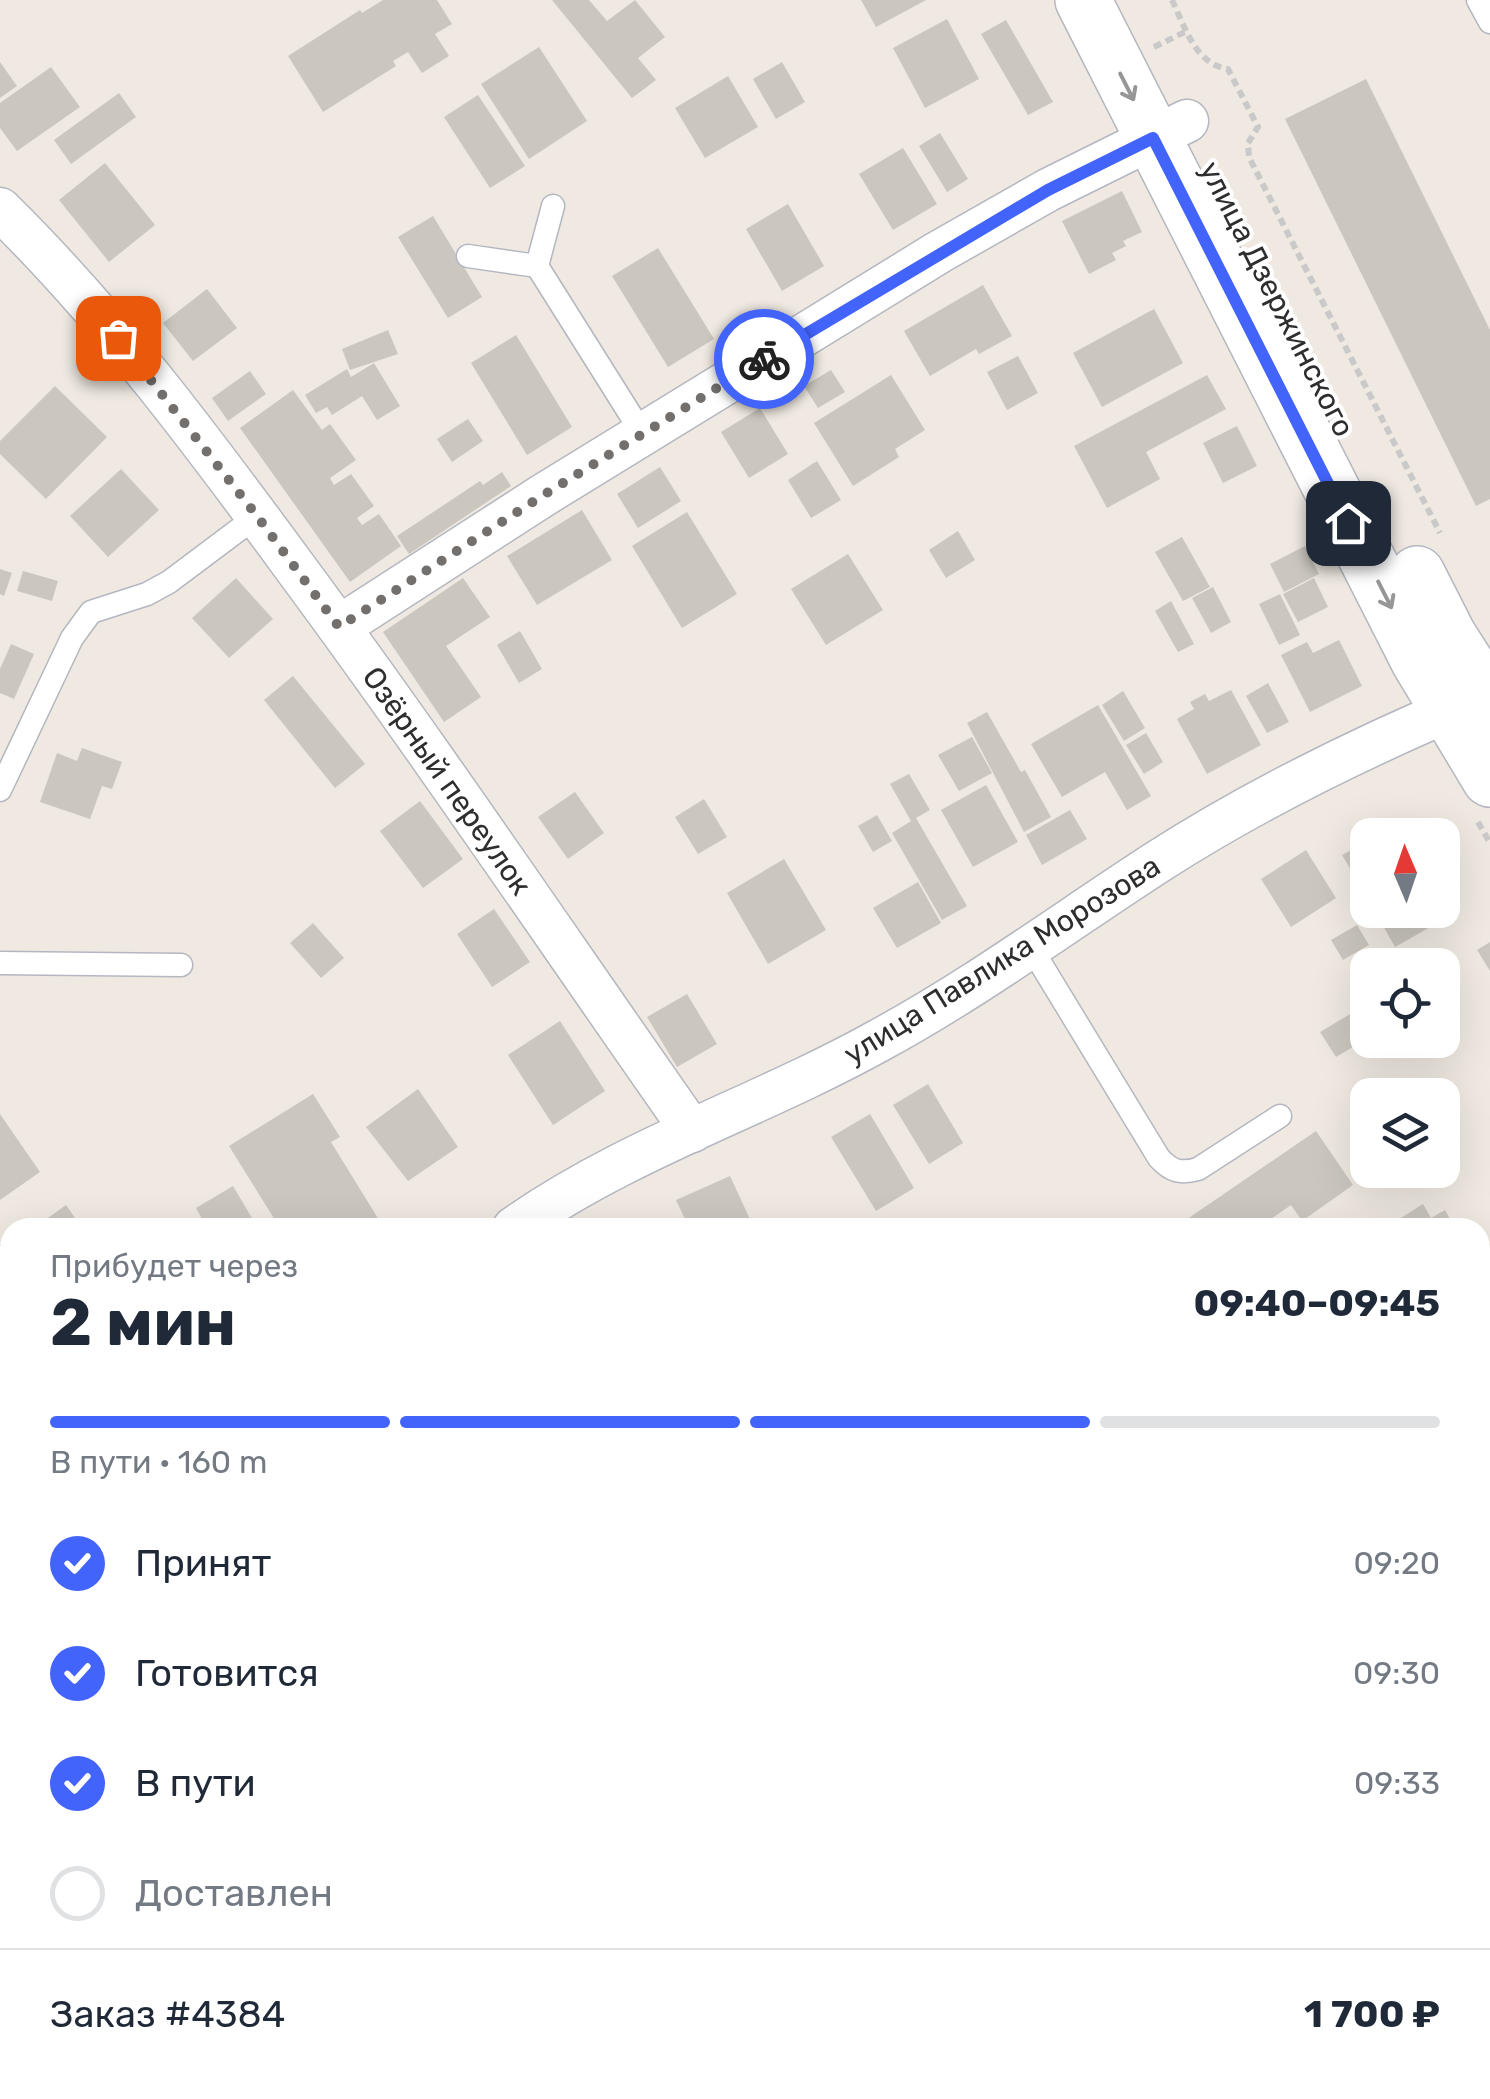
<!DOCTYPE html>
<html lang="ru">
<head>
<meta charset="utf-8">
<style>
  :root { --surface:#fff; --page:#f2f2f3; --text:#1f2937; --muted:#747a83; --line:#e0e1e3; --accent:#4264fb }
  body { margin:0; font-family:Rubik,sans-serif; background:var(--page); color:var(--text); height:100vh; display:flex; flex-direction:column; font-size:38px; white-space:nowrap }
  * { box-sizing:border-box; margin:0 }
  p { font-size:32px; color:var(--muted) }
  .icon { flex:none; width:55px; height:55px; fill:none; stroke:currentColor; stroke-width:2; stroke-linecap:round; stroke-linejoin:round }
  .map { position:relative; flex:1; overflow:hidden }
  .side { position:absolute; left:0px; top:1218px; width:1490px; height:882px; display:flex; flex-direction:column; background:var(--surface); border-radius:30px 30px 0 0; box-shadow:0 10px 40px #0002 }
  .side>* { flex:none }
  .needle { width:65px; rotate:358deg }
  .buttons { position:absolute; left:1350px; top:818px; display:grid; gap:20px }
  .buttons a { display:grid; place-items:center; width:110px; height:110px; border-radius:20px; background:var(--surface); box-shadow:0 10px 40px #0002; font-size:50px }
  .pin { position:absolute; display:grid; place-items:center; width:85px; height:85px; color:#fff; margin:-42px; border-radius:20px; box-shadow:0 5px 15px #0006 }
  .courier { position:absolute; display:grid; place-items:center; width:100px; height:100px; margin:-50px; border:8px solid #4264fb; border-radius:50%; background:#fff; color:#222; box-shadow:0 2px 12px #0007 }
  .headline em { font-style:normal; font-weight:700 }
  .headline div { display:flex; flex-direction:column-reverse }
  .headline { display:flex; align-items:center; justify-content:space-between; height:170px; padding:0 50px }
  h1 { font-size:65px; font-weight:700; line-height:75px }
  .bar { display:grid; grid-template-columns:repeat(4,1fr); gap:15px 10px; align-content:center; height:120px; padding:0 50px }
  .bar i { height:12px; border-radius:8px; background:var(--line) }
  .bar .on { background:var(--accent) }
  .bar p { grid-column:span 4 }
  .line { display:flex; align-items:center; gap:25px; padding:0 50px; border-top:2px solid var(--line) }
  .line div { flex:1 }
  ol { padding:0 50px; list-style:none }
  li { display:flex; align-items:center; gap:30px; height:110px }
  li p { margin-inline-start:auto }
  li .icon { padding:10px; border-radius:50%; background:var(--accent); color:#fff; stroke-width:4 }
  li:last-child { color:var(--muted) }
  li i { width:55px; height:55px; border:5px solid var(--line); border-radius:50% }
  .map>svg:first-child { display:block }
  .building { fill:#cbc7bf }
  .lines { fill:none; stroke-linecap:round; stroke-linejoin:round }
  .lane-casing { stroke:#b4b7c1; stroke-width:25 }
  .street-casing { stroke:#b4b7c1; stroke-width:45 }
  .secondary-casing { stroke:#b4b7c1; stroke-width:58 }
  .path { stroke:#c9c9c9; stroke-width:6; stroke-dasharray:8 5; stroke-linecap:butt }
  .lane { stroke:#fff; stroke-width:22 }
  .street { stroke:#fff; stroke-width:42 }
  .secondary { stroke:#fff; stroke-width:55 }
  .oneway { stroke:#969696 }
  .done { stroke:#726f6d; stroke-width:10; stroke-dasharray:0 18 }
  .route { stroke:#4264fb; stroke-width:12 }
  .labels { text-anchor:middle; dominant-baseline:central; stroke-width:8; stroke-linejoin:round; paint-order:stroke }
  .street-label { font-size:30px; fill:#2e2e2e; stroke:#fff }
</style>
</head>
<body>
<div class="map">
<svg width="1490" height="2099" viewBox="0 0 1490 2099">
  <rect width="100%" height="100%" fill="#efe9e1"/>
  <!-- building -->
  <g class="building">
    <polygon points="383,0 437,0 452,24 435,34 449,56 422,73 408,52 393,61 396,66 323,112 288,56 360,10 362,13"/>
    <polygon points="552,0 589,0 607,21 635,0 665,37 638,58 656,80 632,98"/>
    <polygon points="861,0 926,0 876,27"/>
    <polygon points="947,19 979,79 925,108 893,48"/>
    <polygon points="1006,20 1053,102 1028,115 981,34"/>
    <polygon points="539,47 587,121 529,159 481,84"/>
    <polygon points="0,62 17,86 0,98"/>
    <polygon points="782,62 805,102 776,119 753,79"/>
    <polygon points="51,67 80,107 17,151 0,128 0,103"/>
    <polygon points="728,76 758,127 705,158 675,108"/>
    <polygon points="1366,79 1490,330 1490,499 1476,506 1285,119"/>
    <polygon points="119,93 136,117 71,164 54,140"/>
    <polygon points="478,95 525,166 490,188 444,117"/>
    <polygon points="940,133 968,179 947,192 919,146"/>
    <polygon points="903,148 937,204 893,230 859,174"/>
    <polygon points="105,163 155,225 109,262 59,200"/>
    <polygon points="1122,191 1142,232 1123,241 1126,246 1112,253 1116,260 1089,274 1062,221"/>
    <polygon points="788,204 824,266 782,291 746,229"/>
    <polygon points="433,216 482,297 448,318 398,237"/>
    <polygon points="658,248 714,339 668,367 612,276"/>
    <polygon points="983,285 1012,336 979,354 976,349 930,376 904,331"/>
    <polygon points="207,289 237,328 193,361 163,323"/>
    <polygon points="1154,309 1183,363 1102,407 1073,353"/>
    <polygon points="388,330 398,354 350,370 342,349"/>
    <polygon points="516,335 572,427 527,455 471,363"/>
    <polygon points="1018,356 1038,393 1007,410 987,372"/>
    <polygon points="374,363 400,406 377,420 362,396 332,415 327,407 316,413 305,395 347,369 351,377"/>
    <polygon points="831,370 845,392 818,408 804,386"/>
    <polygon points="250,371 266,394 228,421 212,398"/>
    <polygon points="891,375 925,430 895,449 899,457 853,486 814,423"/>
    <polygon points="1207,375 1226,409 1146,452 1160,479 1107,508 1074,446"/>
    <polygon points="55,386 107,437 46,499 0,454 0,441"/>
    <polygon points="293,390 322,430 330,424 356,460 330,478 334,485 351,474 374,506 357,518 362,525 379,514 401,546 350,582 240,428"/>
    <polygon points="760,408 788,454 749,478 721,432"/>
    <polygon points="468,419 483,441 452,462 437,439"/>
    <polygon points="1237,426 1257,466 1223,483 1203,443"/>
    <polygon points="817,461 841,500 811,518 788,480"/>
    <polygon points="660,467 681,501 638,528 617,494"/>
    <polygon points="121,469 159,510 108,557 70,516"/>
    <polygon points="502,472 511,486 409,554 397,536 480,481 483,485"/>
    <polygon points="582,510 612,560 537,605 507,556"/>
    <polygon points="687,512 737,594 682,628 632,546"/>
    <polygon points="958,531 975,560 946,578 929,550"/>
    <polygon points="1182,537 1210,587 1183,601 1155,552"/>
    <polygon points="1305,546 1319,574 1284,592 1270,564"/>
    <polygon points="848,554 883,610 826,645 791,589"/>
    <polygon points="0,569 12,573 4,596 0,594"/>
    <polygon points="23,571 58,581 52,601 17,591"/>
    <polygon points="236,578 273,619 229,658 192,618"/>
    <polygon points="463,578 490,617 446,646 481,697 444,722 383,632"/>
    <polygon points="1314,578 1328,607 1298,622 1283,594"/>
    <polygon points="1213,587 1231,622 1211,633 1192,598"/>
    <polygon points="1280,594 1300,635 1279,645 1259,604"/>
    <polygon points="1171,601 1194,644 1178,652 1155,611"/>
    <polygon points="520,631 542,669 519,683 497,645"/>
    <polygon points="1339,640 1362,686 1310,712 1281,655 1307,642 1313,653"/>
    <polygon points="11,644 34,654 14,699 0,693 0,669"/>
    <polygon points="293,676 365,764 335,788 264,700"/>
    <polygon points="1268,683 1289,722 1267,733 1246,696"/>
    <polygon points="1231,690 1261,745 1207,774 1177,719 1194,709 1190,702 1205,694 1209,701"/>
    <polygon points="1123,691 1145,728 1124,741 1102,705"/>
    <polygon points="1098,705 1151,796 1127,810 1105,772 1062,797 1031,744"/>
    <polygon points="987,712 1021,772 1025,770 1051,817 1024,832 967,723"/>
    <polygon points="1146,733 1163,762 1144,774 1126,745"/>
    <polygon points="972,737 992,773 959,791 938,755"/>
    <polygon points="82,748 122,762 112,789 102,786 90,819 40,802 57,753 77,761"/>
    <polygon points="909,774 930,810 916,818 967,906 942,920 892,833 911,821 890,784"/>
    <polygon points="986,785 1018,842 973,867 941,810"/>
    <polygon points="575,792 604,833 568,859 538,817"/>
    <polygon points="704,799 727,837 698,854 675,817"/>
    <polygon points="420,801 463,859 423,888 380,831"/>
    <polygon points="1070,810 1087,839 1042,865 1026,835"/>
    <polygon points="877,815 892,841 873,852 858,826"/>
    <polygon points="1403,820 1411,835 1378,835"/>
    <polygon points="1368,841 1368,899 1342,855"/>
    <polygon points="1306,850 1336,898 1291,927 1261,879"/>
    <polygon points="784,859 826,930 768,964 727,893"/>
    <polygon points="1442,860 1454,881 1442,888"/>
    <polygon points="918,882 941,923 897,948 873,908"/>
    <polygon points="1442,892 1455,913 1395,947 1374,910 1442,910"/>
    <polygon points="494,909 530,962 492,987 457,934"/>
    <polygon points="313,923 344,958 321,978 290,943"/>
    <polygon points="1357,925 1369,945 1343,960 1331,940"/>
    <polygon points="1490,942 1490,971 1477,950"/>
    <polygon points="687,994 717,1044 677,1067 647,1017"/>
    <polygon points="1357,1010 1368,1028 1368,1038 1336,1057 1320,1032"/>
    <polygon points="560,1021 605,1091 553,1125 508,1055"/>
    <polygon points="928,1084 963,1143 929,1164 893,1105"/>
    <polygon points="418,1089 458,1147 408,1181 366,1127"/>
    <polygon points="313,1094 340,1137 331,1142 384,1228 280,1228 229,1146"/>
    <polygon points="0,1114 40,1172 0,1200"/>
    <polygon points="870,1114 914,1188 876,1211 831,1137"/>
    <polygon points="1316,1131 1353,1185 1302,1221 1291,1205 1258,1228 1174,1228"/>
    <polygon points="730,1176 754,1228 689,1228 676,1200"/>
    <polygon points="233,1186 258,1228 207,1228 196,1208"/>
    <polygon points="1423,1204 1431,1218 1445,1210 1455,1228 1385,1228"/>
    <polygon points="66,1205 82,1228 34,1228"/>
    <polygon points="1490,1275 1490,1305 1480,1288 1480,1281"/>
    <polygon points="1489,1650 1490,1698 1480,1704 1480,1655"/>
    <polygon points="10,1883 10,1928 0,1934 0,1889"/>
    <polygon points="10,2038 10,2083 0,2091 0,2046"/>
    <polygon points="343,2090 392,2090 396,2096 391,2099 348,2099"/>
    <polygon points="948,2090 1062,2090 1067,2099 940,2099 938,2096"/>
    <polygon points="1096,2090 1129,2090 1135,2099 1102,2099"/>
    <polygon points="1227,2090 1235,2090 1240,2099 1211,2099"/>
    <polygon points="1386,2090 1438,2090 1443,2099 1392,2099"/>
    <polygon points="1450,2090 1470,2090 1473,2095 1455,2099"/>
  </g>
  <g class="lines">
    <!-- lane casing -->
    <g class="lane-casing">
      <g id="lane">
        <polyline points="1478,0 1490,22"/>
        <polyline points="553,206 537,266 642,433"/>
        <polyline points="468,256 537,266"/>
        <polyline points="0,790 72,638 91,612 147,594 169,582 257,516"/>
        <path d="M1030,946l129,212c12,13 21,16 39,11l82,-53"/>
        <polyline points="0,963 181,965"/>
        <polyline points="0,1257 10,1271"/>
      </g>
    </g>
    <!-- street casing -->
    <g class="street-casing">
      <g id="street">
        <path d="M0,209c110,108 203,233 294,357 137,185 266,377 398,565"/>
        <polyline points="339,627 542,496 939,252 1048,190 1187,121"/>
        <path d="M514,1228c112,-79 245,-121 364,-187 98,-53 188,-120 281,-180 100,-64 207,-116 317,-162"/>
        <polyline points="0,1547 10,1541"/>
      </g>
    </g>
    <!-- secondary casing -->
    <g class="secondary-casing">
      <g id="secondary">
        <polyline points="1083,0 1419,661 1490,779"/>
        <polyline points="1417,574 1448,635 1490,701"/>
        <polyline points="1480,1556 1490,1550"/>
        <polyline points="1480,1604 1490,1598"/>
        <polyline points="555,2099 570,2090"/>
        <polyline points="630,2099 646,2090"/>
      </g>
    </g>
    <!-- path -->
    <g class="path">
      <path d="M1172,0c13,27 23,64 56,69l30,58 -10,16 1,14 191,376"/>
      <polyline points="1154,47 1187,31"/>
      <polyline points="1478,822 1490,843"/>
      <polyline points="495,2099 511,2090"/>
      <polyline points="699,2099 714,2090"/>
    </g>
    <!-- lane -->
    <use href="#lane" class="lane"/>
    <!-- street -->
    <use href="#street" class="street"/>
    <!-- secondary -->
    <use href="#secondary" class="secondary"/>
  </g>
  <!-- one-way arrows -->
  <defs><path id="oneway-shaft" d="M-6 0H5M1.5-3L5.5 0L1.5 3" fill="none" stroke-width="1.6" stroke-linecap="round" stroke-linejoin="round" transform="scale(2.5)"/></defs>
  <g class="oneway">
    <use href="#oneway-shaft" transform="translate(1127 87) rotate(63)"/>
    <use href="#oneway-shaft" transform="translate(1385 595) rotate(63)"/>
  </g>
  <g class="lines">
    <!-- done -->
    <polyline class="done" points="118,338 257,516 339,627 542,496 764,359"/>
    <!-- route -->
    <polyline class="route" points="764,359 1048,190 1153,138 1348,523"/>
  </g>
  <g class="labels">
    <!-- street labels -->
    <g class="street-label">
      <text transform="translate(1277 299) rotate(63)">улица Дзержинского</text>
      <text transform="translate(447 781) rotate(55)">Озёрный переулок</text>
      <text transform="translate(1002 960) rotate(-32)">улица Павлика Морозова</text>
    </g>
  </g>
</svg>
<div class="buttons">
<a><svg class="needle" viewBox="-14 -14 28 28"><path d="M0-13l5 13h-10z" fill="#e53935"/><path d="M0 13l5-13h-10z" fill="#747a83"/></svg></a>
<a><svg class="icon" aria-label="locate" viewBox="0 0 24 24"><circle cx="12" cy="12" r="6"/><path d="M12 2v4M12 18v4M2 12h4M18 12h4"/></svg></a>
<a><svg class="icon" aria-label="layers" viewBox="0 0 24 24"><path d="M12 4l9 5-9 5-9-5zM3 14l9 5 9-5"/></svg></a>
</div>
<div class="pin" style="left:118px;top:338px;background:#ea580c"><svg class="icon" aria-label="bag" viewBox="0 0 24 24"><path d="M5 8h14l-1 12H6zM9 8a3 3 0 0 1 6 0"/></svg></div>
<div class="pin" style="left:1348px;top:523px;background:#1f2937"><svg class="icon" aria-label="home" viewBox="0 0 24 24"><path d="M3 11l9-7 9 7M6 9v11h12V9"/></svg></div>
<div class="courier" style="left:764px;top:359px"><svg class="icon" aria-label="bike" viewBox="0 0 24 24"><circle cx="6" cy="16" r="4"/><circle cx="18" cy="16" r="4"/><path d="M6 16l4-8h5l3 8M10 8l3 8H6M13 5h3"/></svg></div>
<section class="side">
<div class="headline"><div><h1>2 мин</h1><p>Прибудет через</p></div><em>09:40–09:45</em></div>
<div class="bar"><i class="on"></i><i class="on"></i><i class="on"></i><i></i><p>В пути · 160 m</p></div>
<ol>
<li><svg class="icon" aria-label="check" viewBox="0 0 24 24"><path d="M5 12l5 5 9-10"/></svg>Принят<p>09:20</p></li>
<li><svg class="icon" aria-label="check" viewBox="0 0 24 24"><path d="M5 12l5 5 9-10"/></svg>Готовится<p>09:30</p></li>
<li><svg class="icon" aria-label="check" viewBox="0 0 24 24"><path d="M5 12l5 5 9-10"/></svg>В пути<p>09:33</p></li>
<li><i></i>Доставлен</li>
</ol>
<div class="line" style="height:130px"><div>Заказ #4384</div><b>1 700 ₽</b></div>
</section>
</div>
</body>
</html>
